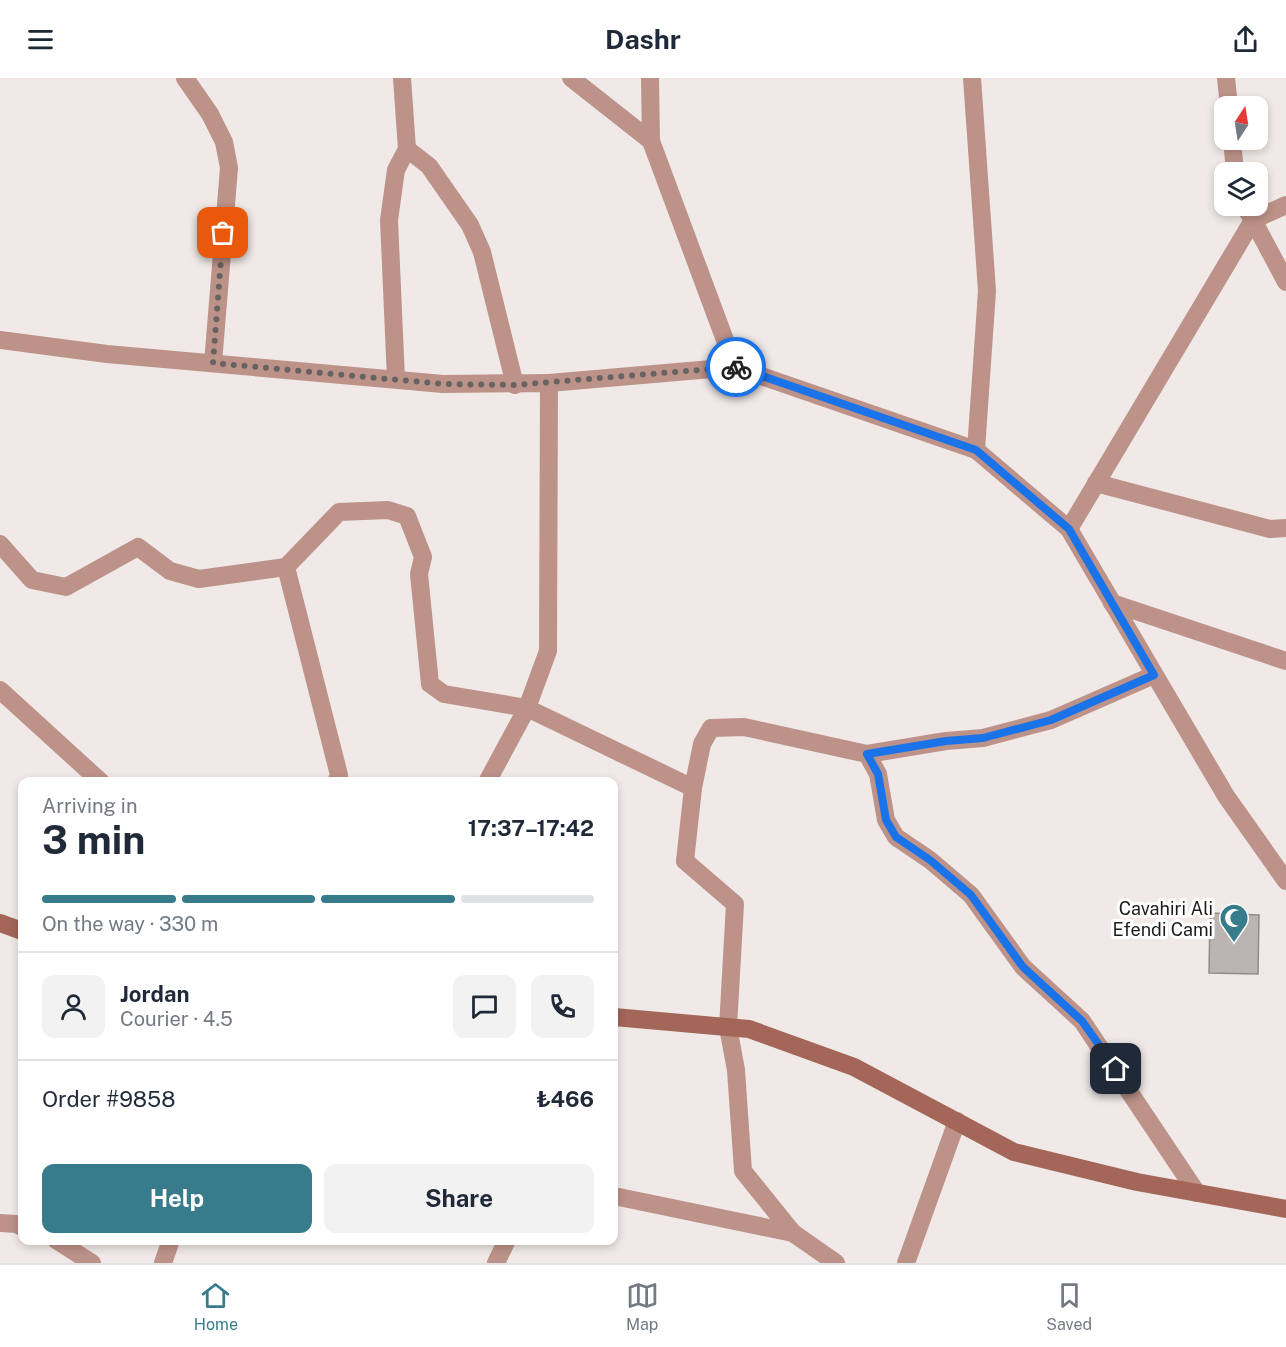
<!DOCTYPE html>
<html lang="en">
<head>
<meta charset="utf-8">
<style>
  :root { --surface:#fff; --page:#f2f2f3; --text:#1f2937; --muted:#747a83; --line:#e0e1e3; --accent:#387c8b }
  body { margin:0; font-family:"Public Sans",sans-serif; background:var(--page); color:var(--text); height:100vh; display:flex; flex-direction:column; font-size:22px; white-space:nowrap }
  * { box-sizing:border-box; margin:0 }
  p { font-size:20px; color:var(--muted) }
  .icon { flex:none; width:33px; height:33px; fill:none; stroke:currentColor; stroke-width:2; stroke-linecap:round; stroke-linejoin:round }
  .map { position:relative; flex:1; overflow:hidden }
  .drawer { position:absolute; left:18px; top:699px; width:600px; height:468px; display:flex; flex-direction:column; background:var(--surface); border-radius:12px; box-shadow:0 3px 9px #0003 }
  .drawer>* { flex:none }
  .needle { width:39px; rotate:12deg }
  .tools { position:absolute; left:1214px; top:18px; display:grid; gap:12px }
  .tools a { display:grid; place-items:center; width:54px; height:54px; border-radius:12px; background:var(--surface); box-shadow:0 3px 9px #0003; font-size:30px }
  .pin { position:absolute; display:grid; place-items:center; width:51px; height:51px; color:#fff; margin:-26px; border-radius:12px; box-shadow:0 3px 9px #0006 }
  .courier { position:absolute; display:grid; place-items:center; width:60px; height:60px; margin:-30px; border:4px solid #1a73e8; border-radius:50%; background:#fff; color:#222; box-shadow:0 2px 8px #0007 }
  .summary em { font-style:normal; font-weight:700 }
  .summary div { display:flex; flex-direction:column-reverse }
  .summary { display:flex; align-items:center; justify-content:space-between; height:102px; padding:0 24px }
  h1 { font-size:39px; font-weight:700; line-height:45px }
  .bar { display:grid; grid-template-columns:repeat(4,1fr); gap:9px 6px; align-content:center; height:72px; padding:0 24px }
  .bar i { height:8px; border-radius:4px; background:var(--line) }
  .bar .selected { background:var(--accent) }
  .bar p { grid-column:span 4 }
  .line { display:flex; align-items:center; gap:15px; padding:0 24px; border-top:2px solid var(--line) }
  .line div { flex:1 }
  .round { display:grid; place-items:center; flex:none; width:63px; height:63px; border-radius:12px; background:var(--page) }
  .cta { display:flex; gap:12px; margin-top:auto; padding:12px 24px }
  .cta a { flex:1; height:69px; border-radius:12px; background:var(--accent); color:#fff; font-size:24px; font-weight:700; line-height:69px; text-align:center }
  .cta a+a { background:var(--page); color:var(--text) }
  header { display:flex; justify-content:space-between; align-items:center; height:78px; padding:0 24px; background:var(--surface); font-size:27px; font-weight:700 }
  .tab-bar { display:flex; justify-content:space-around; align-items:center; height:84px; border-top:2px solid var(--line); background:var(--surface); font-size:16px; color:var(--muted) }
  .tab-bar a { display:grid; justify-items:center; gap:3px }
  .tab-bar .selected { color:var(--accent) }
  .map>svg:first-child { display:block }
  .building { fill:#bbb4b3; stroke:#928b89; stroke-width:1.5 }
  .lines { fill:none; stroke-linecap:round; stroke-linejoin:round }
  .street { stroke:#bd9288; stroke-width:18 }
  .secondary { stroke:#a36658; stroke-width:18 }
  .done { stroke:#676362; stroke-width:6; stroke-dasharray:0 10.8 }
  .route { stroke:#1a73e8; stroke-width:8 }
  .labels { text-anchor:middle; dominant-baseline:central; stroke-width:6; stroke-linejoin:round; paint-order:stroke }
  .poi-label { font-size:18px; fill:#1d1b1a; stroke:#fff; text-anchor:end }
</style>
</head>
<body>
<header><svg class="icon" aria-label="menu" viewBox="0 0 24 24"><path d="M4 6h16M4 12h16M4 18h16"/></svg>Dashr<svg class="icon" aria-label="share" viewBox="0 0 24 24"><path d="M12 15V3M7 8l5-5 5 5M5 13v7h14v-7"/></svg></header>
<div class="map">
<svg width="1286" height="1185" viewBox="0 0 1286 1185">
  <rect width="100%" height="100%" fill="#f0e9e7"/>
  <!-- building -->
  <polygon class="building" points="1210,835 1259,837 1258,896 1209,895"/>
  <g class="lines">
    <!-- street -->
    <g class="street">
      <polyline points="185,0 210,36 224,64 229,90 213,285"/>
      <polyline points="571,0 651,63 650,0"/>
      <polyline points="1226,0 1229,28"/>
      <polyline points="1232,62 1235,94"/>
      <polyline points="651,63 735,289 976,372 987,213 972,0"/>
      <polyline points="407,71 429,88 470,147 482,174 515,307"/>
      <polyline points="1244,128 1253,142 1286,127"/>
      <polyline points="0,262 107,276 443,306 549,305 548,573 527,630 693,710 685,783 735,826 728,949 736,992 743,1093 793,1155 614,1118"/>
      <polyline points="396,301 389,142 396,92 407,71 402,0"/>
      <polyline points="549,305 735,289"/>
      <polyline points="976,372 1069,451 1253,142 1286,204"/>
      <polyline points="1096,405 1270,451 1286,450"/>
      <polyline points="1069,451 1226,718 1286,803"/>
      <polyline points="0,466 32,502 66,509 138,469 170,493 199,501 286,489 339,434 388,432 407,438 423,479 419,496 430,606 444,616 527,630 487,704"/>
      <polyline points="286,489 339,697 336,704"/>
      <polyline points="1112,525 1286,583"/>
      <polyline points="0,612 101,704"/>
      <polyline points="867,676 946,663 983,660 1051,642 1154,597"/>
      <polyline points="693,710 702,666 711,650 744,649 867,676 878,696 886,742 896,759 930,782 971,817 1023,889 1082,943 1197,1115"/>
      <polyline points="0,1145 16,1146 22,1149"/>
      <polyline points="793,1155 836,1185"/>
      <polyline points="56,1162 92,1185"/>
      <polyline points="163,1185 171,1162"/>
      <polyline points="496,1185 507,1162"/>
      <polyline points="906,1185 957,1043"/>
    </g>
    <!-- secondary -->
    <g class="secondary">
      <polyline points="0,845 22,853"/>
      <polyline points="614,939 749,951 854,989 1014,1074 1137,1104 1286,1131"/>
    </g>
  </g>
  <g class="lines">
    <!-- done -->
    <polyline class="done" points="223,155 213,285 443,306 515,307 736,289"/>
    <!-- route -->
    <polyline class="route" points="736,289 976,372 1069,451 1154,597 1051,642 983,660 946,663 867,676 878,696 886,742 896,759 930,782 971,817 1023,889 1082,943 1116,991"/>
  </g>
  <!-- icons -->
  <defs>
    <g id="mosque-pin" transform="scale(1.5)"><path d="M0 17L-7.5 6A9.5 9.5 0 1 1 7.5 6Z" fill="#387c8b" stroke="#fff"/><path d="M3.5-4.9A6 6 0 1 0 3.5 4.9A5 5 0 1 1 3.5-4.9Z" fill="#fff"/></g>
  </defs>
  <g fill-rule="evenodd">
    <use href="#mosque-pin" x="1234" y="840"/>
  </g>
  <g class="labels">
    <!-- poi labels -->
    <g class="poi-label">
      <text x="1213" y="830">Cavahiri Ali<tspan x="1213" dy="21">Efendi Cami</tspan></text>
    </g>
  </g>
</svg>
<div class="tools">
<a><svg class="needle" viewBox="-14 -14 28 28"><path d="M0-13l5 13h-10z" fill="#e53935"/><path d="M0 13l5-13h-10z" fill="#747a83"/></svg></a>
<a><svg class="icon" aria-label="layers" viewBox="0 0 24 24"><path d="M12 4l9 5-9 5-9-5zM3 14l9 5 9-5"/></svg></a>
</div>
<div class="pin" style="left:223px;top:155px;background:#ea580c"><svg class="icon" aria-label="bag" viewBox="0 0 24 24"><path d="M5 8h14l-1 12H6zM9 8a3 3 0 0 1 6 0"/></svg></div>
<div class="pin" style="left:1116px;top:991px;background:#1f2937"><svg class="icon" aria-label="home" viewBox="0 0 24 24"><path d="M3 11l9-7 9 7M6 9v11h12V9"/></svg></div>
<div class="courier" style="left:736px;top:289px"><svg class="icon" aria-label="bike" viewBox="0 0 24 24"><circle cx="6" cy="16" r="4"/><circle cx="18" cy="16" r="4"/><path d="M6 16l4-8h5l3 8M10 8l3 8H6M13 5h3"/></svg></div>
<section class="drawer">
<div class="summary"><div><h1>3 min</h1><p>Arriving in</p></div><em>17:37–17:42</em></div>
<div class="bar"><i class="selected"></i><i class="selected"></i><i class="selected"></i><i></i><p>On the way · 330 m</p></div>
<div class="line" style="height:108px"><a class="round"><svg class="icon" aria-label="person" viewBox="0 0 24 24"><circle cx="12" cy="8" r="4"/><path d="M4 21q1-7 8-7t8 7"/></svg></a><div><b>Jordan</b><p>Courier · 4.5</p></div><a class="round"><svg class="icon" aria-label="chat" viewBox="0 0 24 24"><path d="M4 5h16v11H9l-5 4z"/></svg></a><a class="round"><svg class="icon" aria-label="phone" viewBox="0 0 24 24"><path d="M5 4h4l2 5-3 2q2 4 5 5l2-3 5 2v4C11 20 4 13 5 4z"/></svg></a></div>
<div class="line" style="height:78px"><div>Order #9858</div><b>₺466</b></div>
<div class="cta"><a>Help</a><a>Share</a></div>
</section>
</div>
<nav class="tab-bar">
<a class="selected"><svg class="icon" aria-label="home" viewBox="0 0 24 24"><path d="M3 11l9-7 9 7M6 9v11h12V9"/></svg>Home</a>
<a><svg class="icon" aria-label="map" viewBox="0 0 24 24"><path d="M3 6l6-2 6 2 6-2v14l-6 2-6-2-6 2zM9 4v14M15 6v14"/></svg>Map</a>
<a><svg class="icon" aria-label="saved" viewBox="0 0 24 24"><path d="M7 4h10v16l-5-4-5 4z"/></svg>Saved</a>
</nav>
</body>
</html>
